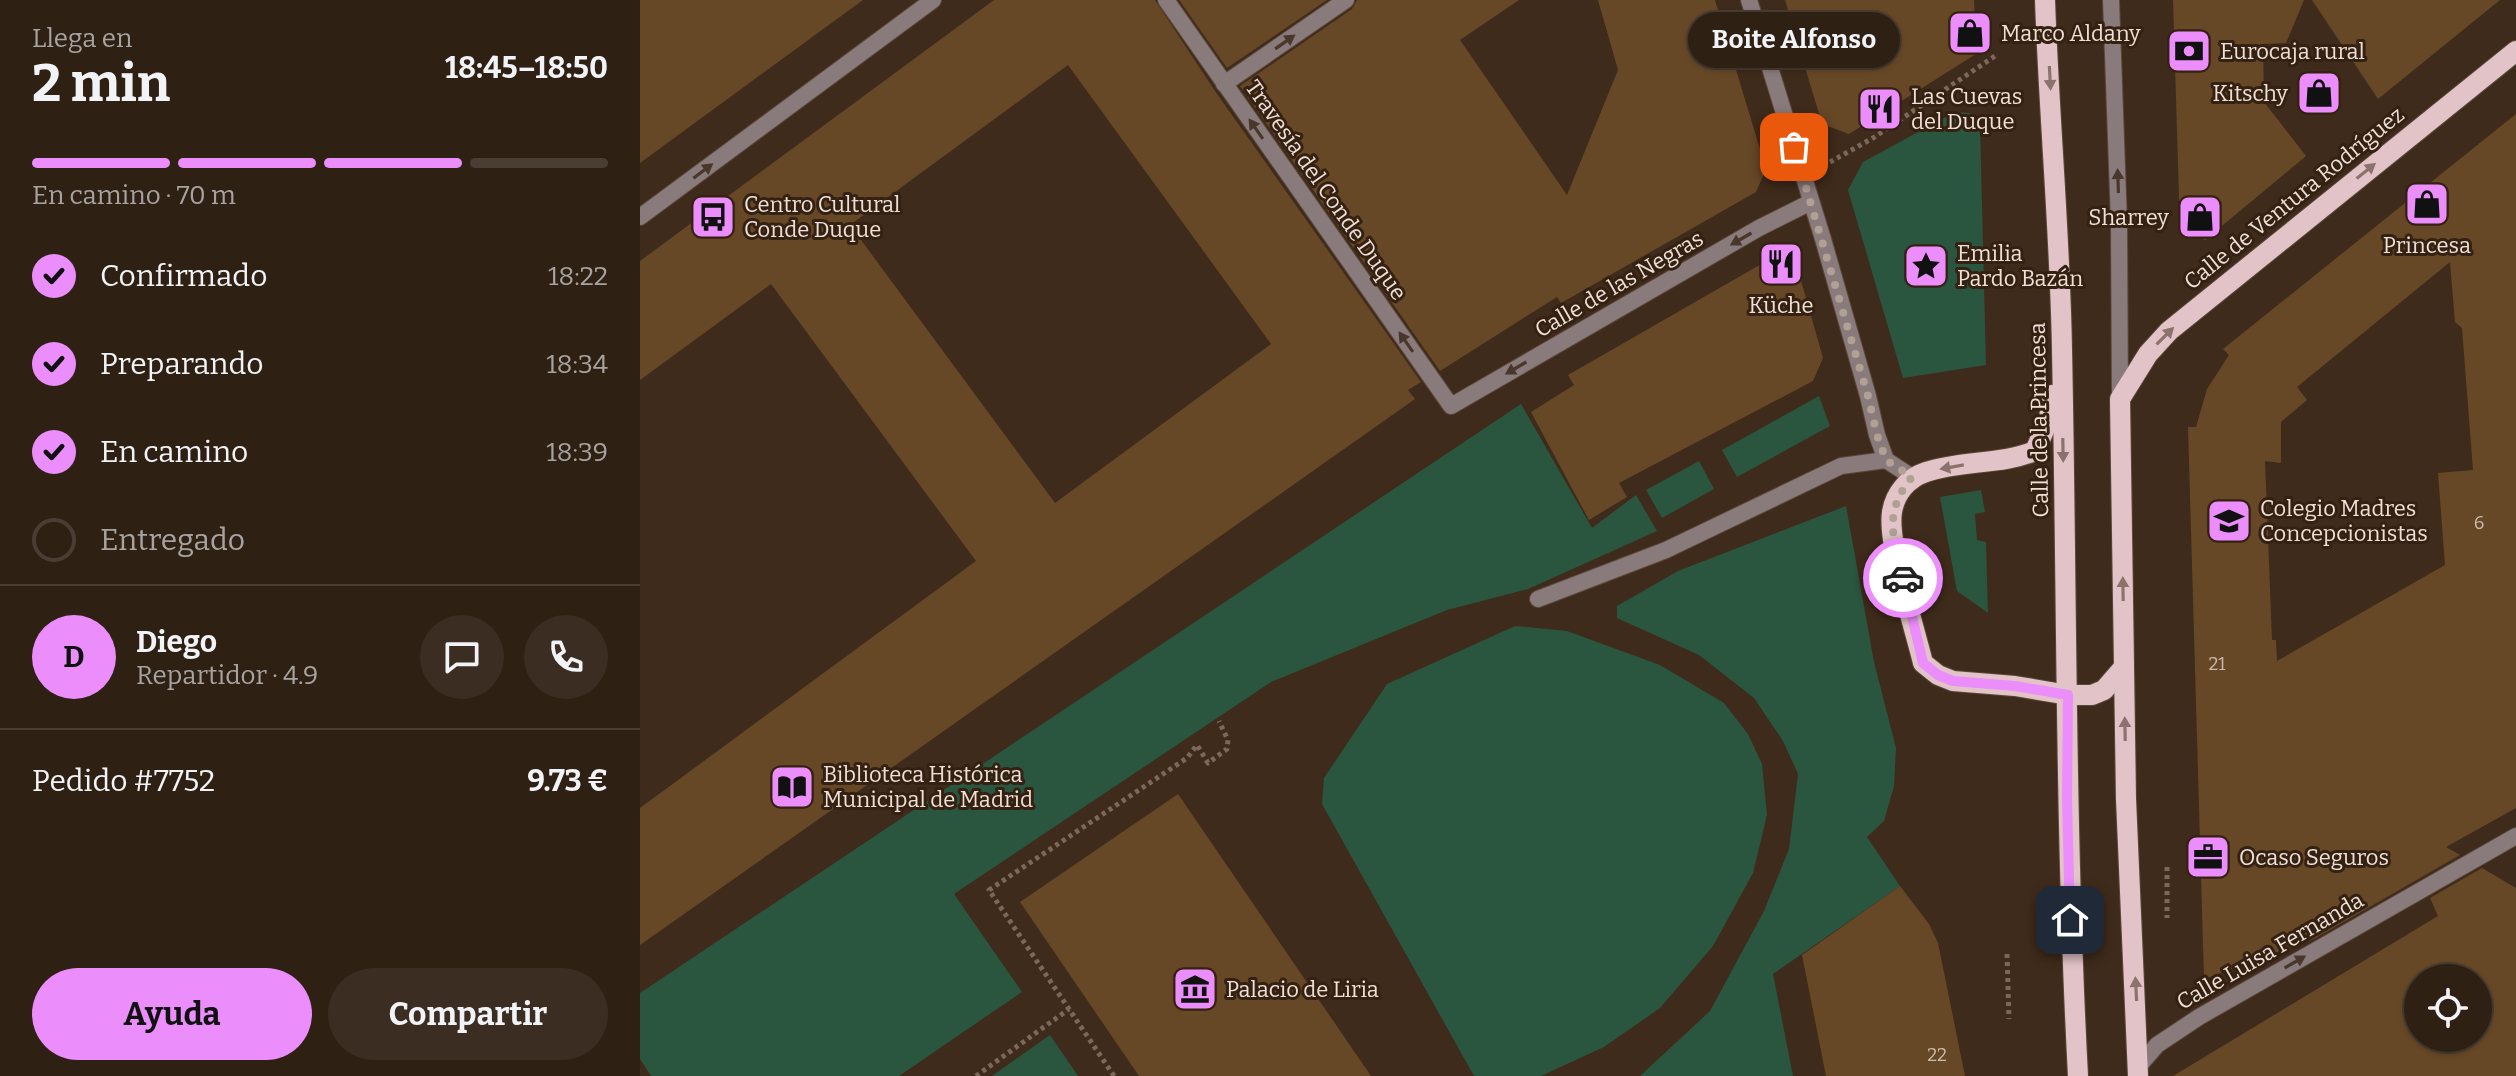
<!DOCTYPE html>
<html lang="es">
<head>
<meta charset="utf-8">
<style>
  :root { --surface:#2f2014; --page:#3b2d22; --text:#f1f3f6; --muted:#a7a3a0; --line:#4a3e34; --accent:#eb8dfb }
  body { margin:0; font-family:Bitter,serif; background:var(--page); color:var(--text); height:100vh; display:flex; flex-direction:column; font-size:30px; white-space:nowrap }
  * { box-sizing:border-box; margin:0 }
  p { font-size:26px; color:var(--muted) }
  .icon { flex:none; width:44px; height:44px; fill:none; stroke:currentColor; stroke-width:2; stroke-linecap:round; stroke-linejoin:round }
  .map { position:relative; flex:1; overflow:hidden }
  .drawer { display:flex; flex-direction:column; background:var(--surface); width:640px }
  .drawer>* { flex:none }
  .fabs { position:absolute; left:1764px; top:964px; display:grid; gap:16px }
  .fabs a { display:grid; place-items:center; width:88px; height:88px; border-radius:50%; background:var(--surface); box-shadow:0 2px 6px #0004,0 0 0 2px var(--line); font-size:40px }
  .pin { position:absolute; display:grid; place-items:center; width:68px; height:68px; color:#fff; margin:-34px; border-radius:16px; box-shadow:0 4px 12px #0006 }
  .courier { position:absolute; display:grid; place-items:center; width:80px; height:80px; margin:-40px; border:6px solid #eb8dfb; border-radius:50%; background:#fff; color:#222; box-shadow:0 2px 10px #0007 }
  .bubble { position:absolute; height:56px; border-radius:28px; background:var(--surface); box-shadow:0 2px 6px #0004,0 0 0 2px var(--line); font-size:26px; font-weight:700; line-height:56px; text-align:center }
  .summary em { font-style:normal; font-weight:700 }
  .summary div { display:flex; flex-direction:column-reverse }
  .summary { display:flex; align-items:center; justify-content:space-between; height:136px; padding:0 32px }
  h1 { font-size:52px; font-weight:700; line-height:60px }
  .bar { display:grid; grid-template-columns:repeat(4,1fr); gap:12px 8px; align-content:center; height:96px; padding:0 32px }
  .bar i { height:10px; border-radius:6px; background:var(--line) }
  .bar .on { background:var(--accent) }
  .bar p { grid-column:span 4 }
  .line { display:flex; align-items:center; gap:20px; padding:0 32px; border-top:2px solid var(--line) }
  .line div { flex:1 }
  .round { display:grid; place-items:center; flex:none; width:84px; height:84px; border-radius:42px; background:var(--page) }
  ol { padding:0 32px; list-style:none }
  li { display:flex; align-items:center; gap:24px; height:88px }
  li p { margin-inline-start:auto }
  li .icon { padding:8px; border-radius:50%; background:var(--accent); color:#111; stroke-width:4 }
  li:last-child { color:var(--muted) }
  li i { width:44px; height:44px; border:4px solid var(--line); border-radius:50% }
  .primary-button { display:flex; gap:16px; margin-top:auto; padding:16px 32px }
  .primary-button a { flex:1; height:92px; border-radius:48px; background:var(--accent); color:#111; font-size:32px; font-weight:700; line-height:92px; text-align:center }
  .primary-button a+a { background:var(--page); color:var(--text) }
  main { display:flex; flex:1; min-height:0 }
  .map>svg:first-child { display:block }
  .green { fill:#2a553f }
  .building { fill:#664827; fill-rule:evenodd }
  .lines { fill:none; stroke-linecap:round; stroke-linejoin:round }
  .service-casing { stroke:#5b4839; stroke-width:18 }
  .minor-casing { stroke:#5b4839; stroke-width:18 }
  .primary-casing { stroke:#5b4839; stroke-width:22 }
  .path { stroke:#7a685b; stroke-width:5; stroke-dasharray:4 4; stroke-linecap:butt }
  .service { stroke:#897a7c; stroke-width:16 }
  .minor { stroke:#897a7c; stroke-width:16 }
  .primary { stroke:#e2c4c8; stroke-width:20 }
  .oneway { fill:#4a372c }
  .oneway2 { fill:#8c726d }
  .done { stroke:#b1a195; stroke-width:8; stroke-dasharray:0 14.4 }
  .route { stroke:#eb8dfb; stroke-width:10 }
  .labels { text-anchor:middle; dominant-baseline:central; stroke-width:6; stroke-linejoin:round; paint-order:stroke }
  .number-label { font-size:18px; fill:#ccbaab }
  .poi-label { font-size:22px; fill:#eee0d7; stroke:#352112; text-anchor:start }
  .street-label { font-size:22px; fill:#eee0d7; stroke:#352112 }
</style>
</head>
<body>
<main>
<section class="drawer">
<div class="summary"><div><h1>2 min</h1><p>Llega en</p></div><em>18:45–18:50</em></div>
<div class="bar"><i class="on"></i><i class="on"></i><i class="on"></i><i></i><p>En camino · 70 m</p></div>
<ol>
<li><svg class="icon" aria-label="check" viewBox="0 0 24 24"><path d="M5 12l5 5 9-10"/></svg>Confirmado<p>18:22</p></li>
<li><svg class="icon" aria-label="check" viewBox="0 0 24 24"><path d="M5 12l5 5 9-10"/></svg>Preparando<p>18:34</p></li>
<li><svg class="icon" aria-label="check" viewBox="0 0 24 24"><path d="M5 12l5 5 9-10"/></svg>En camino<p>18:39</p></li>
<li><i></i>Entregado</li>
</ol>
<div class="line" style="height:144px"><b class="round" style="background:var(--accent);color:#111">D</b><div><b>Diego</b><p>Repartidor · 4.9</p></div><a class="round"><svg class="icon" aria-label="chat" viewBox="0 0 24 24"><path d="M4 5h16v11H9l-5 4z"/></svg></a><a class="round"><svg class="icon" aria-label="phone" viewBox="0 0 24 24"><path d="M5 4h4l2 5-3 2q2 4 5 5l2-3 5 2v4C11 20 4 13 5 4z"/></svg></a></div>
<div class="line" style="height:104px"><div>Pedido #7752</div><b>9.73 €</b></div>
<div class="primary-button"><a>Ayuda</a><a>Compartir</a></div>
</section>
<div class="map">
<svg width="1876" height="1076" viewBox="0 0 1876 1076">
  <rect width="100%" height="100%" fill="#3f2b1b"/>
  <!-- green -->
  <g class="green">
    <polygon points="1315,112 1330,113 1340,123 1346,365 1263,378 1208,190 1223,162"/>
    <polygon points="1179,396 1190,426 1097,477 1082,450"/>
    <polygon points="881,404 952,528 996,495 1017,531 888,589 807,610 631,682 314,894 382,992 259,1076 11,1076 0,1059 0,993"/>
    <polygon points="1059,461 1074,489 1022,518 1006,490"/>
    <polygon points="1341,490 1345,512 1335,514 1337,540 1346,542 1348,613 1317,591 1300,497"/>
    <polygon points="1206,506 1234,662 1256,748 1254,786 1244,821 1227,837 1260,886 1133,974 1153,1076 1000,1076 1070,1011 1124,911 1149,849 1158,774 1143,741 1114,698 1059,655 977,618 977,606 1038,571"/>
    <polygon points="875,626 927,631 1020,665 1084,703 1108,734 1122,764 1127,815 1113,873 1073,946 1020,1008 964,1047 901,1076 834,1076 682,804 684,778 747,684"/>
    <polygon points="410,1035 438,1076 352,1076"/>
  </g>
  <!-- building -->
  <g class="building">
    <polygon points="0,0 223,0 0,163"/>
    <path d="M354,0h161l60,91 206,291 -13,8 7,9 -775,546v-137l336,-247 -205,-277 -131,96v-119zM428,65l203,279 -216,159 -205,-278z"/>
    <polygon points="539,0 687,0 587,68"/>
    <polygon points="717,0 879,0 820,40 927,195 978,70 958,0 1075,0 1126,169 1116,192 921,303 917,297 800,371 600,86 712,9"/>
    <polygon points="1145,0 1334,0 1336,54 1209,134 1182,124"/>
    <polygon points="1533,0 1664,0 1646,43 1623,44 1624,102 1666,156 1565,240 1540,229"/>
    <polygon points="1672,0 1860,0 1738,99"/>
    <path d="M1876,114v694l-70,39 14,8 -146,84 -110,40 -16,-552h8l11,-38 22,-34 -6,-6zM1810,262l5,60 7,6 11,142 -35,3 7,92 -168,96 -1,-21h-4l-7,-179 16,2v-41l26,-22 -10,-13z"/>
    <polygon points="1130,259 1158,270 1183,358 1173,381 979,483 987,497 949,520 891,412 934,385 928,375"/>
    <polygon points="538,794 731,1076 499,1076 380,902"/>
    <path d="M1842,868l34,20v188h-343l265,-160 -8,-18zM1778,978h60v60h-60z"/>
    <polygon points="1260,886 1289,924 1298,943 1325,1076 1186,1076 1162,955"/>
  </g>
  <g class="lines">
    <!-- service casing -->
    <g class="service-casing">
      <polyline id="service" points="898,599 1026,550 1201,466 1246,460"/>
    </g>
    <!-- minor casing -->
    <g class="minor-casing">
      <g id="minor">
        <polyline points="526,0 811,406 1119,228 1171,202"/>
        <polyline points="1109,0 1183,239 1228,396 1237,435 1246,460 1272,477"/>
        <polyline points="1471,0 1479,223 1480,399"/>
        <polyline points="584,84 706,0"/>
        <polyline points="0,217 293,0"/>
        <polyline points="1498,1067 1517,1045 1559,1017 1876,836"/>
      </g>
    </g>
    <!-- primary casing -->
    <g class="primary-casing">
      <g id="primary">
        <path d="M1405,0c4,117 15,233 17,350 5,242 3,484 16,726"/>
        <path d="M1412,395l-3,24 -14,32c-34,14 -74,9 -109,21 -18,6 -31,21 -34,40 -5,31 23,117 31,151l15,12 15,6 62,5 53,9h24l12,-5 20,-23"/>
        <polyline points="1498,1076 1486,799 1480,399 1508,354 1529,331 1876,51"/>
      </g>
    </g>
    <!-- path -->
    <g class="path">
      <polyline points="1190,162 1233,138 1358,54"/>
      <polyline points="1527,867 1527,918"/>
      <polyline points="1367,954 1369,1019"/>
      <polyline points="336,1076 429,1009"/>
      <polyline points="474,1076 349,890 547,758 557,745 568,763 587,749 588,740 579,721"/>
    </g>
    <!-- service -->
    <use href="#service" class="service"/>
    <!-- minor -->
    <use href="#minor" class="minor"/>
    <!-- primary -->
    <use href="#primary" class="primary"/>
  </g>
  <!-- one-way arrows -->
  <defs><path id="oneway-solid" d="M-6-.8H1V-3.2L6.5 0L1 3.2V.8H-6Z" transform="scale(2)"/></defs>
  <g class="oneway">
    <use href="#oneway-solid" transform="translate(645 42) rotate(-35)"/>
    <use href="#oneway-solid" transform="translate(616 129) rotate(-125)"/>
    <use href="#oneway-solid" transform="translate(63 171) rotate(-37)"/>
    <use href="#oneway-solid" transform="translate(1478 181) rotate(-92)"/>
    <use href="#oneway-solid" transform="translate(1101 239) rotate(150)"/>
    <use href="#oneway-solid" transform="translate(766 342) rotate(-125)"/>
    <use href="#oneway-solid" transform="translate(876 368) rotate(150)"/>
    <use href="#oneway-solid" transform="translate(1655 962) rotate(-30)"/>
  </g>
  <g class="oneway2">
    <use href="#oneway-solid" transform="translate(1410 78) rotate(87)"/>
    <use href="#oneway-solid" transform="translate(1726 171) rotate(-39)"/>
    <use href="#oneway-solid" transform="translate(1525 336) rotate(-45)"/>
    <use href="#oneway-solid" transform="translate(1423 450) rotate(89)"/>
    <use href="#oneway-solid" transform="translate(1312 467) rotate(170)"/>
    <use href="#oneway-solid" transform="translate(1483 589) rotate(-91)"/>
    <use href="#oneway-solid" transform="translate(1485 729) rotate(-91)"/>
    <use href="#oneway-solid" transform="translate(1496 989) rotate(-93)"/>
  </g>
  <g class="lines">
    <!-- done -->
    <path class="done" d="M1154,147l74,249 9,39 9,25 26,17c-29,35 -19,61 -9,101"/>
    <!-- route -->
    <polyline class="route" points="1263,578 1283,663 1298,675 1313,681 1375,686 1428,695 1427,798 1430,920"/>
  </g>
  <!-- icons -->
  <defs>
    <g id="shop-square" transform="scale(2.3)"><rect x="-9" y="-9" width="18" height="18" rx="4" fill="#eb8dfb" stroke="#352112"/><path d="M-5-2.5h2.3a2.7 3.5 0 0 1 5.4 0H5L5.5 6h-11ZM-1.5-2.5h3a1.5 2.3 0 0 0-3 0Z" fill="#111"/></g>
    <g id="bank-square" transform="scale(2.3)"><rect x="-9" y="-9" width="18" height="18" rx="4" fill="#eb8dfb" stroke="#352112"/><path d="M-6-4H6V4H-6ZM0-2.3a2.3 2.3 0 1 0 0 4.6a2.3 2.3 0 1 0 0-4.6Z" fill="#111"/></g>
    <g id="restaurant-square" transform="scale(2.3)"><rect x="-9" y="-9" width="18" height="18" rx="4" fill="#eb8dfb" stroke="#352112"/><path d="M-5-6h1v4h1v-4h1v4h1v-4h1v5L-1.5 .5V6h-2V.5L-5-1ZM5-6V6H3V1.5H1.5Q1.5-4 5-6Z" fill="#111"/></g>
    <g id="bus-square" transform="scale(2.3)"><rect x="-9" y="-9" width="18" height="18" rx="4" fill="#eb8dfb" stroke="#352112"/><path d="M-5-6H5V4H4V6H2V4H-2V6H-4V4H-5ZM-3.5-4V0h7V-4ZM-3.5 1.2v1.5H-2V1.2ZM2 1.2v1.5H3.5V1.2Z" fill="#111"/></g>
    <g id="sight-square" transform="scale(2.3)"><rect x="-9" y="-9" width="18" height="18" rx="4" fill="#eb8dfb" stroke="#352112"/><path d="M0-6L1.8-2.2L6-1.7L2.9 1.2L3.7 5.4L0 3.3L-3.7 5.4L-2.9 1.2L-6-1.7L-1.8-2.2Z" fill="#111"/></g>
    <g id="school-square" transform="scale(2.3)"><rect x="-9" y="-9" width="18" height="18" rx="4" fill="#eb8dfb" stroke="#352112"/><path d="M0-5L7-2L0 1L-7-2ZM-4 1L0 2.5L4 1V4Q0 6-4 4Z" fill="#111"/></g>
    <g id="library-square" transform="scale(2.3)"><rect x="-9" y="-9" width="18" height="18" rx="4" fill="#eb8dfb" stroke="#352112"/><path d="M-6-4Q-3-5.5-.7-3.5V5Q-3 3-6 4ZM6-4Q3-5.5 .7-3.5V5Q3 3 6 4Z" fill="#111"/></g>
    <g id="office-square" transform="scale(2.3)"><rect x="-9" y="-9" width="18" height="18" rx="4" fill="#eb8dfb" stroke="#352112"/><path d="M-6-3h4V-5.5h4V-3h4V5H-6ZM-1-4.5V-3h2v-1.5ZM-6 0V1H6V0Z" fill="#111"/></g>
    <g id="museum-square" transform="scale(2.3)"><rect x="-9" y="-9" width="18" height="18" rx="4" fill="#eb8dfb" stroke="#352112"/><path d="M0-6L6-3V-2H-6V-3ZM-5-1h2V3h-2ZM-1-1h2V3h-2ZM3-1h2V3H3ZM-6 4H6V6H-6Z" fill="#111"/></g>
  </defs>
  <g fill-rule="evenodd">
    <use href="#shop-square" x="1330" y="33"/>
    <use href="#bank-square" x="1549" y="51"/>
    <use href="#shop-square" x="1679" y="93"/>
    <use href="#restaurant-square" x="1240" y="109"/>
    <use href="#shop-square" x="1787" y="204"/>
    <use href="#bus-square" x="73" y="217"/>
    <use href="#shop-square" x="1560" y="217"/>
    <use href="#restaurant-square" x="1141" y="264"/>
    <use href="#sight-square" x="1286" y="266"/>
    <use href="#school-square" x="1589" y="521"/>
    <use href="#library-square" x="152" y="787"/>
    <use href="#office-square" x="1568" y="857"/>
    <use href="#museum-square" x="555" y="989"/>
  </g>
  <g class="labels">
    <!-- number labels -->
    <g class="number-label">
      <text x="1839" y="523">6</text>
      <text x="1577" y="664">21</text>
      <text x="1297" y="1055">22</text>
    </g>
    <!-- poi labels -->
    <g class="poi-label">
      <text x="1361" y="33">Marco Aldany</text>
      <text x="1580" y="51">Eurocaja rural</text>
      <text x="1648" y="93" text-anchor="end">Kitschy</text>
      <text x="1271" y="96">Las Cuevas<tspan x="1271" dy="25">del Duque</tspan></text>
      <text x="104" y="204">Centro Cultural<tspan x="104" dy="25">Conde Duque</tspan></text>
      <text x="1529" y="217" text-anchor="end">Sharrey</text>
      <text x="1787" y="245" text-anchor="middle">Princesa</text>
      <text x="1317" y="253">Emilia<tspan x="1317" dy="25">Pardo Bazán</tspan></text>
      <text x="1141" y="305" text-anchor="middle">Küche</text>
      <text x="1620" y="508">Colegio Madres<tspan x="1620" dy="25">Concepcionistas</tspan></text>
      <text x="183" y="774">Biblioteca Histórica<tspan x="183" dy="25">Municipal de Madrid</tspan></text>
      <text x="1599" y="857">Ocaso Seguros</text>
      <text x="586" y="989">Palacio de Liria</text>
    </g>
    <!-- street labels -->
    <g class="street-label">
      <text transform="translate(686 190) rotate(55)">Travesía del Conde Duque</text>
      <text transform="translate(1654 198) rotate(-39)">Calle de Ventura Rodríguez</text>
      <text transform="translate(979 284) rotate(-30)">Calle de las Negras</text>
      <text transform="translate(1399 420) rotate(-91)">Calle de la Princesa</text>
      <text transform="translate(1630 951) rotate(-30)">Calle Luisa Fernanda</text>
    </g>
  </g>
</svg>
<div class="fabs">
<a><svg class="icon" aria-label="locate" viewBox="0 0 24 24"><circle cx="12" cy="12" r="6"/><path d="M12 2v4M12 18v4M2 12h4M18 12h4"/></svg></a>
</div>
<div class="pin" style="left:1154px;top:147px;background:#ea580c"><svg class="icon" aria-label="bag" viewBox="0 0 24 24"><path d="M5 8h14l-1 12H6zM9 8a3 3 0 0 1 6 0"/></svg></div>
<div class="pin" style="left:1430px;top:920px;background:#1f2937"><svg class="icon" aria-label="home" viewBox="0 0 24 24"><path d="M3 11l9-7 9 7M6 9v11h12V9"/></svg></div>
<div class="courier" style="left:1263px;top:578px"><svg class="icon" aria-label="car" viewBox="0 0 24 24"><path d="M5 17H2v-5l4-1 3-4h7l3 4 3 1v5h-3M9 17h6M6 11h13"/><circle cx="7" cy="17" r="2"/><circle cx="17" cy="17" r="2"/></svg></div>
<div class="bubble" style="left:1048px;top:12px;width:212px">Boite Alfonso</div>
</div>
</main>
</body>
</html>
